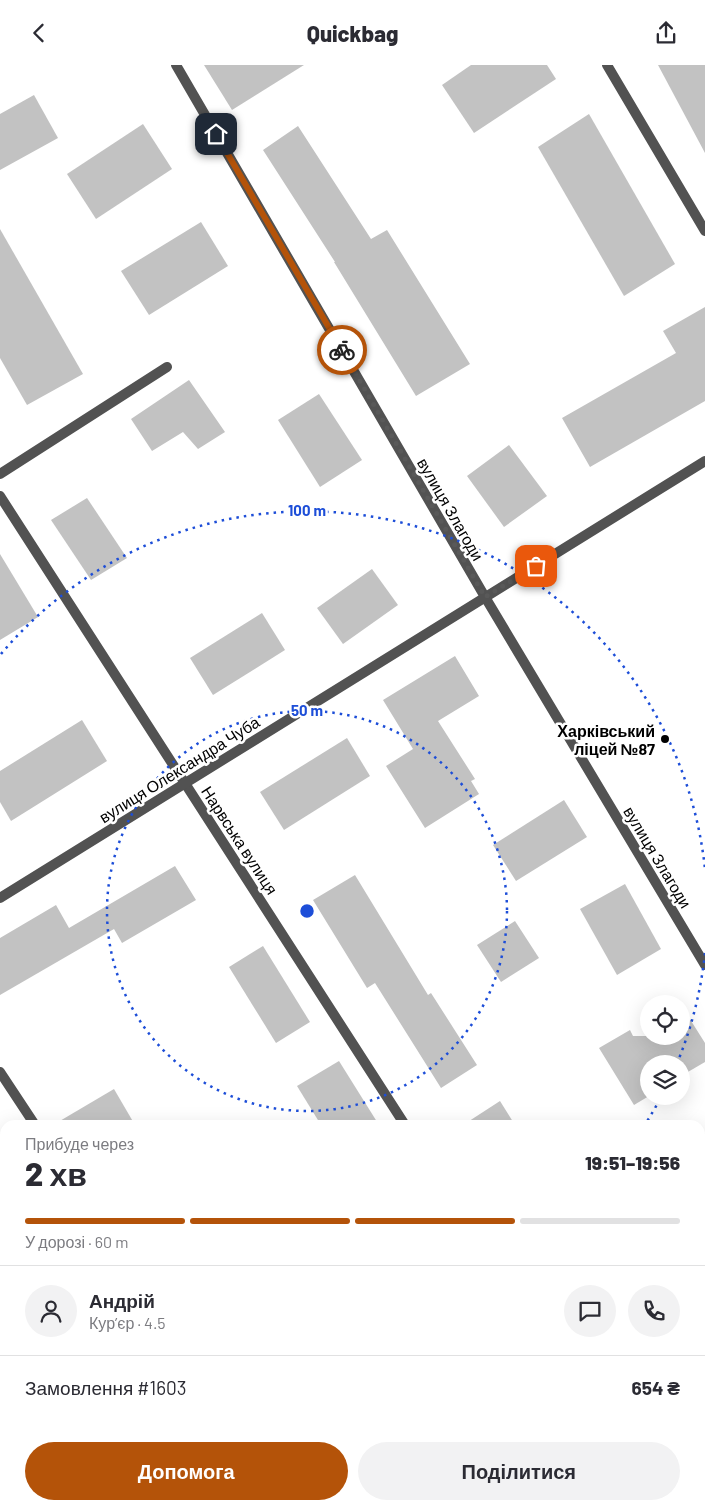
<!DOCTYPE html>
<html lang="uk">
<head>
<meta charset="utf-8">
<style>
  :root { --surface:#fff; --page:#f2f2f3; --text:#2b2b33; --muted:#7c7c81; --line:#e1e1e2; --accent:#b45309 }
  body { margin:0; font-family:Barlow,sans-serif; background:var(--page); color:var(--text); height:100vh; display:flex; flex-direction:column; font-size:19px; white-space:nowrap }
  * { box-sizing:border-box; margin:0 }
  p { font-size:16px; color:var(--muted) }
  .icon { flex:none; width:28px; height:28px; fill:none; stroke:currentColor; stroke-width:2; stroke-linecap:round; stroke-linejoin:round }
  .map { position:relative; flex:1; overflow:hidden }
  .details { position:absolute; left:0px; top:1055px; width:705px; height:390px; display:flex; flex-direction:column; background:var(--surface); border-radius:15px 15px 0 0; box-shadow:0 5px 20px #0002 }
  .details>* { flex:none }
  .tools { position:absolute; left:640px; top:930px; display:grid; gap:10px }
  .tools a { display:grid; place-items:center; width:50px; height:50px; border-radius:50%; background:var(--surface); box-shadow:0 5px 20px #0002; font-size:25px }
  .pin { position:absolute; display:grid; place-items:center; width:42px; height:42px; color:#fff; margin:-21px; border-radius:10px; box-shadow:0 2px 8px #0006 }
  .courier { position:absolute; display:grid; place-items:center; width:50px; height:50px; margin:-25px; border:4px solid #b45309; border-radius:50%; background:#fff; color:#222; box-shadow:0 1px 6px #0007 }
  .summary em { font-style:normal; font-weight:800 }
  .summary div { display:flex; flex-direction:column-reverse }
  .summary { display:flex; align-items:center; justify-content:space-between; height:85px; padding:0 25px }
  h1 { font-size:32px; font-weight:800; line-height:38px }
  .bar { display:grid; grid-template-columns:repeat(4,1fr); gap:8px 5px; align-content:center; height:60px; padding:0 25px }
  .bar i { height:6px; border-radius:4px; background:var(--line) }
  .bar .active { background:var(--accent) }
  .bar p { grid-column:span 4 }
  .line { display:flex; align-items:center; gap:12px; padding:0 25px; border-top:1px solid var(--line) }
  .line div { flex:1 }
  .round { display:grid; place-items:center; flex:none; width:52px; height:52px; border-radius:26px; background:var(--page) }
  .cta { display:flex; gap:10px; margin-top:auto; padding:10px 25px }
  .cta a { flex:1; height:58px; border-radius:30px; background:var(--accent); color:#fff; font-size:20px; font-weight:800; line-height:58px; text-align:center }
  .cta a+a { background:var(--page); color:var(--text) }
  header { display:flex; justify-content:space-between; align-items:center; height:65px; padding:0 25px; background:var(--surface); font-size:22px; font-weight:800 }
  .map>svg:first-child { display:block }
  .green { fill:#d9d9d9 }
  .building { fill:#c2c2c2 }
  .lines { fill:none; stroke-linecap:round; stroke-linejoin:round }
  .lane { stroke:#525252; stroke-width:10 }
  .street { stroke:#525252; stroke-width:10 }
  .secondary { stroke:#1f1f1f; stroke-width:10 }
  .done { stroke:#595959; stroke-width:5; stroke-dasharray:0 9 }
  .route { stroke:#b45309; stroke-width:6 }
  .ring { fill:none; stroke:#1d4ed8; stroke-width:2.5; stroke-dasharray:2.5 5 }
  .poi-dot { fill:#000; stroke:#fff; stroke-width:2 }
  .labels { text-anchor:middle; dominant-baseline:central; stroke-width:5; stroke-linejoin:round; paint-order:stroke }
  .street-label { font-size:16px; fill:#000; stroke:#fff }
  .poi-label { font-size:16px; font-weight:bold; fill:#000; stroke:#fff; text-anchor:end }
  .centre { fill:#1d4ed8; stroke:#fff; stroke-width:2.5 }
  .ring-label { font-size:15px; text-anchor:middle; font-weight:bold; fill:#1d4ed8; stroke:#fff; stroke-width:5; stroke-linejoin:round; paint-order:stroke }
</style>
</head>
<body>
<header><svg class="icon" aria-label="back" viewBox="0 0 24 24"><path d="M15 5l-7 7 7 7"/></svg>Quickbag<svg class="icon" aria-label="share" viewBox="0 0 24 24"><path d="M12 15V3M7 8l5-5 5 5M5 13v7h14v-7"/></svg></header>
<div class="map">
<svg width="705" height="1445" viewBox="0 0 705 1445">
  <rect width="100%" height="100%" fill="#fff"/>
  <!-- green -->
  <polygon class="green" points="455,1440 630,1440 633,1445 446,1445"/>
  <!-- building -->
  <g class="building">
    <polygon points="204,0 304,0 232,45"/>
    <polygon points="471,0 547,0 556,14 474,68 442,20"/>
    <polygon points="658,0 705,0 705,88"/>
    <polygon points="34,30 58,73 0,105 0,49"/>
    <polygon points="589,49 675,199 624,231 538,82"/>
    <polygon points="143,59 172,104 96,154 67,109"/>
    <polygon points="298,61 371,174 387,165 470,299 416,331 334,197 335,197 263,85"/>
    <polygon points="201,157 228,201 149,250 121,206"/>
    <polygon points="0,164 83,309 27,340 0,293"/>
    <polygon points="705,242 705,336 590,402 562,353 676,288 663,266"/>
    <polygon points="189,315 225,367 198,384 183,367 152,386 131,354"/>
    <polygon points="319,329 362,395 320,422 278,355"/>
    <polygon points="509,380 547,431 504,462 467,411"/>
    <polygon points="87,433 127,493 91,515 51,455"/>
    <polygon points="0,489 38,552 0,575"/>
    <polygon points="372,504 398,540 343,579 317,543"/>
    <polygon points="262,548 285,585 213,630 190,593"/>
    <polygon points="455,591 479,631 438,656 475,714 471,716 479,729 425,763 386,701 413,684 383,635"/>
    <polygon points="82,655 107,696 11,756 0,737 0,706"/>
    <polygon points="347,673 370,711 284,765 260,727"/>
    <polygon points="564,735 587,772 516,816 493,780"/>
    <polygon points="175,801 196,835 122,878 114,864 0,930 0,873 56,840 69,863"/>
    <polygon points="355,810 428,930 431,928 477,1000 441,1023 375,918 367,923 313,835"/>
    <polygon points="625,819 661,884 617,910 580,844"/>
    <polygon points="515,856 539,893 501,917 477,880"/>
    <polygon points="263,881 310,957 276,978 229,902"/>
    <polygon points="681,940 705,978 705,997 681,1011 681,999 649,999 649,1031 634,1040 599,983 630,965 633,971 681,971"/>
    <polygon points="339,996 379,1060 321,1060 297,1021"/>
    <polygon points="114,1024 135,1060 53,1060"/>
    <polygon points="500,1036 515,1060 463,1060"/>
  </g>
  <g class="lines">
    <!-- lane -->
    <polyline class="lane" points="0,409 167,302"/>
    <!-- street -->
    <g class="street">
      <polyline points="176,0 485,532 705,900"/>
      <polyline points="607,0 705,166"/>
      <polyline points="0,431 405,1060"/>
      <polyline points="0,833 705,396"/>
      <polyline points="0,1007 35,1060"/>
      <polyline points="287,1440 290,1445"/>
      <polyline points="655,1440 659,1445"/>
    </g>
    <!-- secondary -->
    <g class="secondary">
      <polyline points="700,1267 705,1264"/>
      <polyline points="393,1445 402,1440"/>
    </g>
  </g>
  <g class="lines">
    <!-- done -->
    <polyline class="done" points="342,285 485,532 536,501"/>
    <!-- route -->
    <polyline class="route" points="216,69 342,285"/>
  </g>
  <!-- distance rings -->
  <g class="ring">
    <circle cx="307" cy="846" r="200"/>
    <path d="M705 888A400 400 0 0 1 678 996M660 1034A400 400 0 0 1 646 1058M1 589A400 400 0 0 1 705 804"/>
  </g>
  <!-- markers -->
  <circle class="poi-dot" cx="665" cy="674" r="5"/>
  <g class="labels">
    <!-- street labels -->
    <g class="street-label">
      <text transform="translate(451 444) rotate(60)">вулиця Злагоди</text>
      <text transform="translate(179 704) rotate(-32)">вулиця Олександра Чуба</text>
      <text transform="translate(240 775) rotate(57)">Нарвська вулиця</text>
      <text transform="translate(658 792) rotate(59)">вулиця Злагоди</text>
    </g>
    <!-- poi labels -->
    <g class="poi-label">
      <text x="655" y="665">Харківський<tspan x="655" dy="18">ліцей №87</tspan></text>
    </g>
  </g>
  <circle cx="307" cy="846" r="8" class="centre"/>
  <g class="ring-label">
    <text x="307" y="451">100 m</text>
    <text x="307" y="651">50 m</text>
  </g>
</svg>
<div class="tools">
<a><svg class="icon" aria-label="locate" viewBox="0 0 24 24"><circle cx="12" cy="12" r="6"/><path d="M12 2v4M12 18v4M2 12h4M18 12h4"/></svg></a>
<a><svg class="icon" aria-label="layers" viewBox="0 0 24 24"><path d="M12 4l9 5-9 5-9-5zM3 14l9 5 9-5"/></svg></a>
</div>
<div class="pin" style="left:536px;top:501px;background:#ea580c"><svg class="icon" aria-label="bag" viewBox="0 0 24 24"><path d="M5 8h14l-1 12H6zM9 8a3 3 0 0 1 6 0"/></svg></div>
<div class="pin" style="left:216px;top:69px;background:#1f2937"><svg class="icon" aria-label="home" viewBox="0 0 24 24"><path d="M3 11l9-7 9 7M6 9v11h12V9"/></svg></div>
<div class="courier" style="left:342px;top:285px"><svg class="icon" aria-label="bike" viewBox="0 0 24 24"><circle cx="6" cy="16" r="4"/><circle cx="18" cy="16" r="4"/><path d="M6 16l4-8h5l3 8M10 8l3 8H6M13 5h3"/></svg></div>
<section class="details">
<div class="summary"><div><h1>2 хв</h1><p>Прибуде через</p></div><em>19:51–19:56</em></div>
<div class="bar"><i class="active"></i><i class="active"></i><i class="active"></i><i></i><p>У дорозі · 60 m</p></div>
<div class="line" style="height:90px"><a class="round"><svg class="icon" aria-label="person" viewBox="0 0 24 24"><circle cx="12" cy="8" r="4"/><path d="M4 21q1-7 8-7t8 7"/></svg></a><div><b>Андрій</b><p>Кур’єр · 4.5</p></div><a class="round"><svg class="icon" aria-label="chat" viewBox="0 0 24 24"><path d="M4 5h16v11H9l-5 4z"/></svg></a><a class="round"><svg class="icon" aria-label="phone" viewBox="0 0 24 24"><path d="M5 4h4l2 5-3 2q2 4 5 5l2-3 5 2v4C11 20 4 13 5 4z"/></svg></a></div>
<div class="line" style="height:65px"><div>Замовлення #1603</div><b>654 ₴</b></div>
<div class="cta"><a>Допомога</a><a>Поділитися</a></div>
</section>
</div>
</body>
</html>
